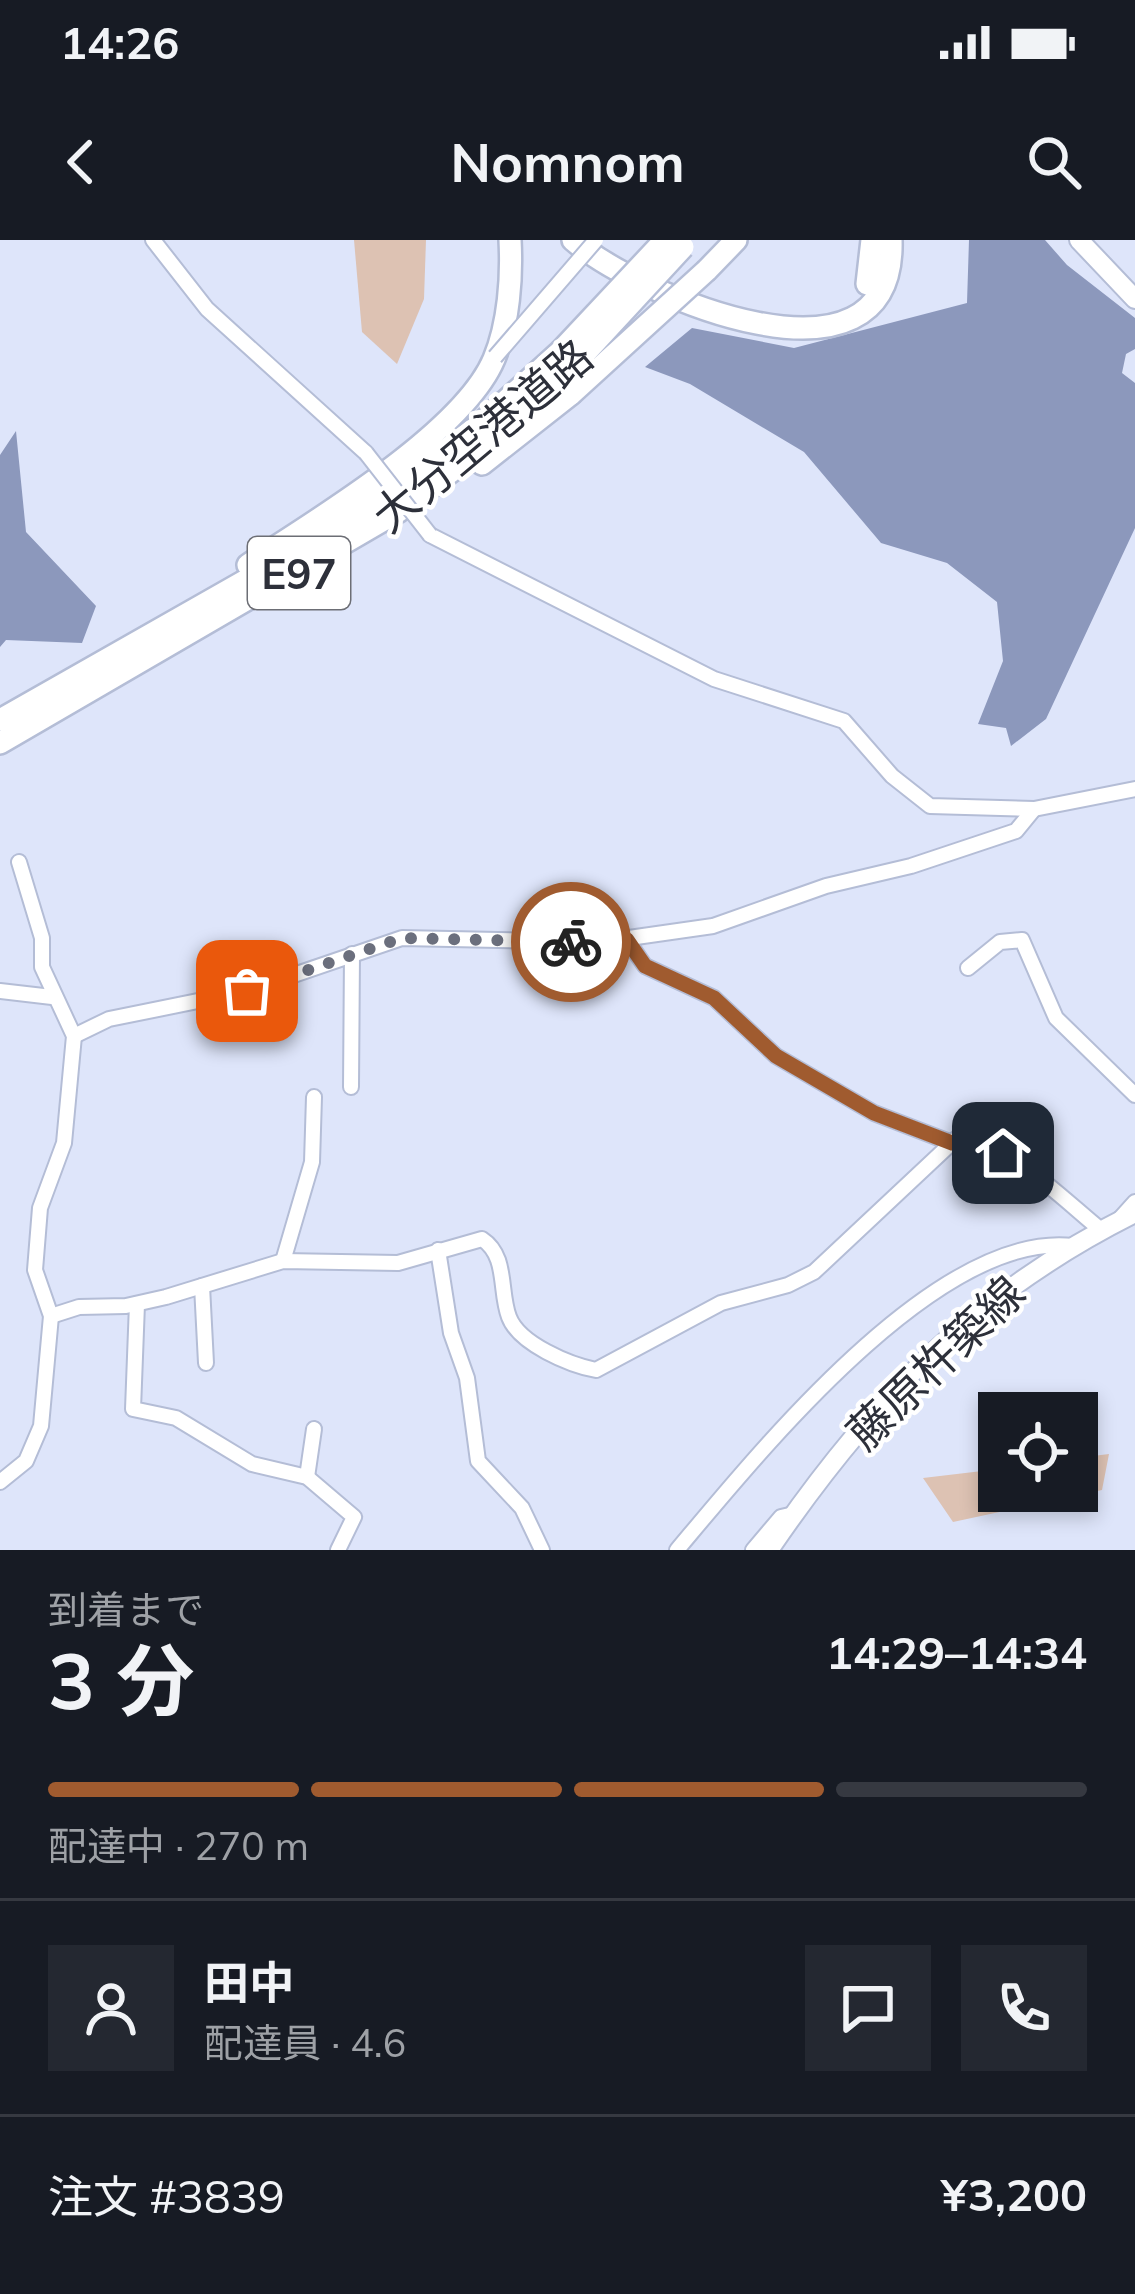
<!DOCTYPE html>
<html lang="ja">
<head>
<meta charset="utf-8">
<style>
  :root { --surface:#171b24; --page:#242831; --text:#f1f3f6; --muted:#9ea1a6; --line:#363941; --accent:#a05b2f }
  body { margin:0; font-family:Mulish,"Noto Sans JP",sans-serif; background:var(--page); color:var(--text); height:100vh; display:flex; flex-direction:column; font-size:45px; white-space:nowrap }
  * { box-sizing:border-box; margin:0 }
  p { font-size:39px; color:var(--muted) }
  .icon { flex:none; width:66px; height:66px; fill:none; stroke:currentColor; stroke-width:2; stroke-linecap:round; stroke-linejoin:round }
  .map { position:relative; height:1310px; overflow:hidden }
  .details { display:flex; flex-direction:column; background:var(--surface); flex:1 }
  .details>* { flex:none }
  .fabs { position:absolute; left:978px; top:1152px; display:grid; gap:24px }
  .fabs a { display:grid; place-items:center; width:120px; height:120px; border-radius:0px; background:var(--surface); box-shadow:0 6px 18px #0003; font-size:60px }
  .pin { position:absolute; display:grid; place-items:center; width:102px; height:102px; color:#fff; margin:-51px; border-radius:24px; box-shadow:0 6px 18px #0006 }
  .courier { position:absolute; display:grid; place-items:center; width:120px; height:120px; margin:-60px; border:9px solid #a05b2f; border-radius:50%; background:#fff; color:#222; box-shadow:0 3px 15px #0007 }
  .overview em { font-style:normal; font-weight:700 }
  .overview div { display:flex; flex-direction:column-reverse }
  .overview { display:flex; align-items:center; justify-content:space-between; height:204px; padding:0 48px }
  h1 { font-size:78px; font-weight:700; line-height:90px }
  .bar { display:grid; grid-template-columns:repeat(4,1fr); gap:18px 12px; align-content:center; height:144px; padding:0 48px }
  .bar i { height:15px; border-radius:9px; background:var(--line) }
  .bar .current { background:var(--accent) }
  .bar p { grid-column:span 4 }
  .line { display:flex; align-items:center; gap:30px; padding:0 48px; border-top:3px solid var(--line) }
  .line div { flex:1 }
  .round { display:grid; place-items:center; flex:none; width:126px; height:126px; border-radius:0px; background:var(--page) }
  .status { display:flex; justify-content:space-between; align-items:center; height:84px; padding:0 60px; background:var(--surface); direction:ltr }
  .status svg { height:33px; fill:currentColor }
  header { display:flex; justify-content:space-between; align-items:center; height:156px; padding:0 48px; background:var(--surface); font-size:54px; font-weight:700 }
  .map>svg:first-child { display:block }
  .green { fill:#ddc2b3 }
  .water { fill:#8c98bc }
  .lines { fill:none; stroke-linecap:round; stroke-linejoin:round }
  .minor-casing { stroke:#b4bdd6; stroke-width:18 }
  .major-casing { stroke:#b4bdd6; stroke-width:22 }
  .highway-casing { stroke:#b4bdd6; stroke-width:26 }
  .minor { stroke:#fff; stroke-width:14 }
  .major { stroke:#fff; stroke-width:18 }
  .highway { stroke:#fff; stroke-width:21 }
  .minor-bridge-casing { stroke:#b4bdd6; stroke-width:18; stroke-linecap:butt }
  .highway-bridge-casing { stroke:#b4bdd6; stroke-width:26; stroke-linecap:butt }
  .minor-bridge { stroke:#fff; stroke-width:14 }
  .highway-bridge { stroke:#fff; stroke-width:21 }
  .done { stroke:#6b6f7d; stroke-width:12; stroke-dasharray:0 21.6 }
  .route { stroke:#a05b2f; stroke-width:15 }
  .labels { text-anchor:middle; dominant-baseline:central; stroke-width:9; stroke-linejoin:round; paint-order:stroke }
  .shield { fill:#fff; stroke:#6c6e75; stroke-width:3 }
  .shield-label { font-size:42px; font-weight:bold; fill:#2d303a }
  .street-label { font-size:45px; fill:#2d303a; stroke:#fff }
</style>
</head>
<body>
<div class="status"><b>14:26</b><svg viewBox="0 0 49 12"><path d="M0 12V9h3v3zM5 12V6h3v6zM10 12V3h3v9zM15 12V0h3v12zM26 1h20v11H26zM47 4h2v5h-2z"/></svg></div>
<header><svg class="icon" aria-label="back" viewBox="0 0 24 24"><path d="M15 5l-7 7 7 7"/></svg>Nomnom<svg class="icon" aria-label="search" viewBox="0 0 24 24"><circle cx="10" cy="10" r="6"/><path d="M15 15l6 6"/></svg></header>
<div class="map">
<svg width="1135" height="1310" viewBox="0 0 1135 1310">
  <rect width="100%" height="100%" fill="#dee5fa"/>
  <!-- green -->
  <g class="green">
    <polygon points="354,0 426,0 424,59 397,124 362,92"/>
    <polygon points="1109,1214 1102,1250 953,1282 923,1238 999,1229 999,1251 1077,1251 1077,1218"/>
  </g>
  <!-- water -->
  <g class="water">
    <polygon points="969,0 1045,0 1067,25 1135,78 1135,109 1126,114 1122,133 1135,143 1135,288 1046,479 1011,506 1006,488 978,484 1003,421 997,362 947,323 881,303 804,212 690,144 645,127 692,88 794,108 967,63"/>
    <polygon points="16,191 26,292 96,366 82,403 6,400 0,407 0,215"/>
  </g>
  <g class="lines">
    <!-- minor casing -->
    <g class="minor-casing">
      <g id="minor">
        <polyline points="153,0 207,69 366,213"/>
        <polyline points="430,295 714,439 844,481 892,536 930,566 1034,569 1135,549"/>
        <polyline points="627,700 645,726 714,758 776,816 874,873 952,903"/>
        <polyline points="968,728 1000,702 1022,700 1056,778 1135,855"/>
        <polyline points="0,751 52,757"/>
        <polyline points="74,796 109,779 247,751 402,698 601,702 713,686 826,646 911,626 1016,591 1034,569"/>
        <polyline points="351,847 352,714"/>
        <polyline points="1117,982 1135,962"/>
        <polyline points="438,1010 451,1093 467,1138 478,1221 522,1268 542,1310"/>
        <polyline points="283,1021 312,922 314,857"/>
        <polyline points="202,1046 206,1123"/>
        <polyline points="137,1064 133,1169 176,1178 252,1224 307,1237 354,1277 338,1310"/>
        <path d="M51,1076l28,-9 47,-1 40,-9 117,-36 115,2 84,-24c26,17 17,52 27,78 10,27 61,48 87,53l125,-67 67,-18 26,-13 143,-134c44,-2 109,64 144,92"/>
        <polyline points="307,1237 314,1189"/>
        <polyline points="0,1242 26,1221 41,1186 51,1076 35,1030 40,968 64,903 74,796 42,727 42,698 19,622"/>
        <path d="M677,1310c80,-95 260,-320 396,-304"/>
        <polyline points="753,1310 781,1277 794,1274"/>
      </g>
    </g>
    <!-- major casing -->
    <g class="major-casing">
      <g id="major">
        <polyline points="1079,0 1135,59"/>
        <path d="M769,1310c100,-147 205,-257 366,-337"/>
      </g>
    </g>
    <!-- highway casing -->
    <g class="highway-casing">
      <g id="highway">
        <path d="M573,0c64,55 323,167 318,0"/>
        <polyline points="707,30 736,0"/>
        <polyline points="867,44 872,0"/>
        <polyline points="482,224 571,154"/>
        <path d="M248,325c67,-44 215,-132 246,-206 15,-36 18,-82 16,-119"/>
        <polyline points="0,480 338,288 477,187 561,111"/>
        <polyline points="0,503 399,271 486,205 573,126"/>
      </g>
    </g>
    <!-- minor -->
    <use href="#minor" class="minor"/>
    <!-- major -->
    <use href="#major" class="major"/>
    <!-- highway -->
    <use href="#highway" class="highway"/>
    <!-- minor-bridge casing -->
    <g class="minor-bridge-casing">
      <g id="minor-bridge">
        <polyline points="495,117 596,0"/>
        <polyline points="366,213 430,295"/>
      </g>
    </g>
    <!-- highway-bridge casing -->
    <g class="highway-bridge-casing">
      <g id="highway-bridge">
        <polyline points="561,111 665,0"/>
        <polyline points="573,126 683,7"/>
        <polyline points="571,154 707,30"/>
      </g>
    </g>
    <!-- minor-bridge -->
    <use href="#minor-bridge" class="minor-bridge"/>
    <!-- highway-bridge -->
    <use href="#highway-bridge" class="highway-bridge"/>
  </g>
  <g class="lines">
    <!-- done -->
    <polyline class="done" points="247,751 402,698 571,702"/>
    <!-- route -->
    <polyline class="route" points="571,702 627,700 645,726 714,758 776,816 874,873 952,903 978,897 1003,913"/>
  </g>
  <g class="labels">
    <!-- shield labels -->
    <rect class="shield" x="248" y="297" width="102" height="72" rx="9"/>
    <g class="shield-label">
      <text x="299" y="333">E97</text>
    </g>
    <!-- street labels -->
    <g class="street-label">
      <text transform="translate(482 195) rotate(-40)">大分空港道路</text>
      <text transform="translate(935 1122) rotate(-44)">藤原杵築線</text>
    </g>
  </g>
</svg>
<div class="fabs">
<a><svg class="icon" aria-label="locate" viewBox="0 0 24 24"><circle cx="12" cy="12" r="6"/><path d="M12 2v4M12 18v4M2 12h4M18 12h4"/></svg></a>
</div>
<div class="pin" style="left:247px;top:751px;background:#ea580c"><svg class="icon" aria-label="bag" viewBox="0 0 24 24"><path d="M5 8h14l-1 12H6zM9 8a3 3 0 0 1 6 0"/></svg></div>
<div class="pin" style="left:1003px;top:913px;background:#1f2937"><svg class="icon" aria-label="home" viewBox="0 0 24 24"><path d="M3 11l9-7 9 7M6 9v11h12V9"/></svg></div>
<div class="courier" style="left:571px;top:702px"><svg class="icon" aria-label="bike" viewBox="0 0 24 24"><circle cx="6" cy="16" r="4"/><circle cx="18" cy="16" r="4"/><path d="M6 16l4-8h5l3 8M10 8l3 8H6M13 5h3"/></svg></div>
</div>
<section class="details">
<div class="overview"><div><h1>3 分</h1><p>到着まで</p></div><em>14:29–14:34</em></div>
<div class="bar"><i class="current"></i><i class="current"></i><i class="current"></i><i></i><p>配達中 · 270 m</p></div>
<div class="line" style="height:216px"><a class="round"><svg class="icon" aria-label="person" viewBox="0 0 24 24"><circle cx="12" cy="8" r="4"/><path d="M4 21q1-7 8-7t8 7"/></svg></a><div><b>田中</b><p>配達員 · 4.6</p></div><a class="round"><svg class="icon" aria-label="chat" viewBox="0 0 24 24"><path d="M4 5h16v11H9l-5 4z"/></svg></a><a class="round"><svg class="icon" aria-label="phone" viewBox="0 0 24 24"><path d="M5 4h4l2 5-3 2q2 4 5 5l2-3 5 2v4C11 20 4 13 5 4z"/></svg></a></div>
<div class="line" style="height:156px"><div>注文 #3839</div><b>¥3,200</b></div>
</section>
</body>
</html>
